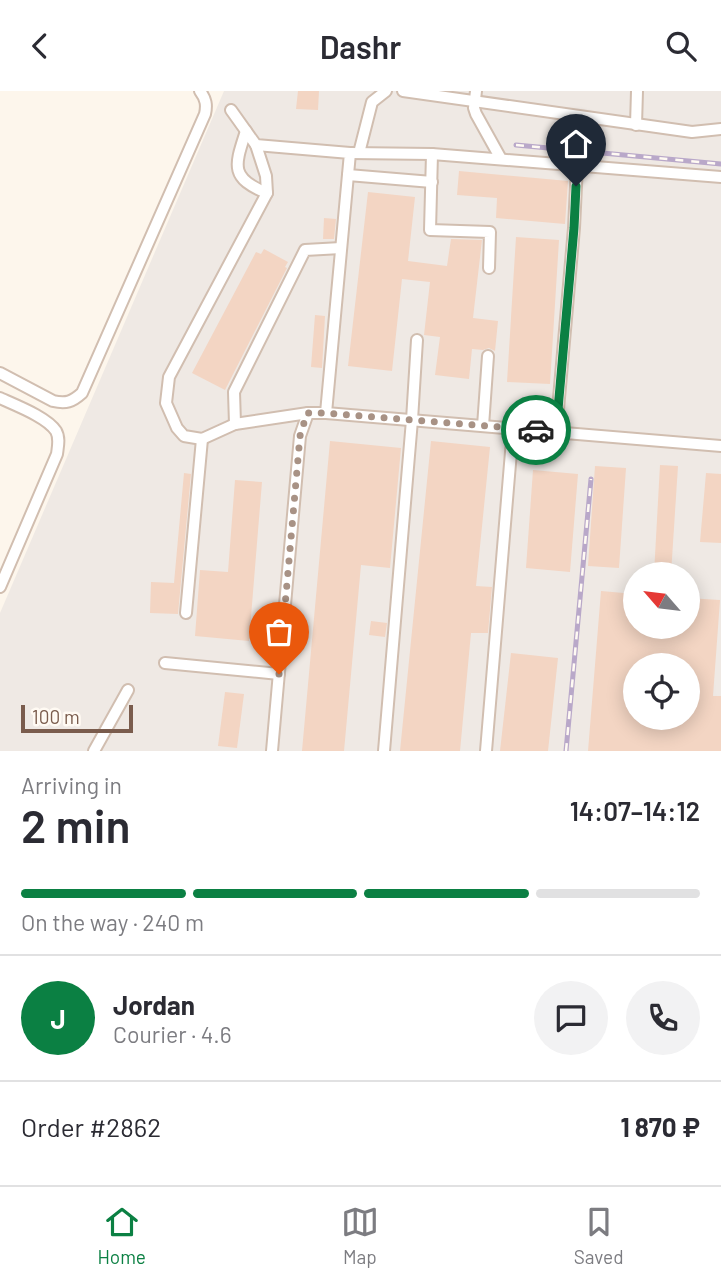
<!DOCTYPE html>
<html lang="en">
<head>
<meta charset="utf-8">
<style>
  :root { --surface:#fff; --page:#f2f2f3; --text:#2b2b33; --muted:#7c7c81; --line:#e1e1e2; --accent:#0b8043 }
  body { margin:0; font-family:Barlow,sans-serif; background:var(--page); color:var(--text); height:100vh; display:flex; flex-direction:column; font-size:26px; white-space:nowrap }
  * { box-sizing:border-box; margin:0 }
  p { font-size:23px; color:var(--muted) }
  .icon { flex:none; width:38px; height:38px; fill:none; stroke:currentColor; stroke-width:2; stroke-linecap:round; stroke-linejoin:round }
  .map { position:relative; height:660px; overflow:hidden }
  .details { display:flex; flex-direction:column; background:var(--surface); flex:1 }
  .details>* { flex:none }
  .needle { width:46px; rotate:298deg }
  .fabs { position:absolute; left:623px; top:471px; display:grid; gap:14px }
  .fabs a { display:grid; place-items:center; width:77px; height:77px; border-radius:50%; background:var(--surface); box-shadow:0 4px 18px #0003; font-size:35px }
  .scale { position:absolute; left:21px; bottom:18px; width:112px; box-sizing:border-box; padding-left:7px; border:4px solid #7a5c4d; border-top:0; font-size:19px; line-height:24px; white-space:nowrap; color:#7a5c4d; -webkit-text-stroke:5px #fffaf3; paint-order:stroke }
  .pin { position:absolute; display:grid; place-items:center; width:60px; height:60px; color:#fff; margin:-72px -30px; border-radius:50% 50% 50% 0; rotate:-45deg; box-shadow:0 0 7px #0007 }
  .pin .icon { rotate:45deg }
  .courier { position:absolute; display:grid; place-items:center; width:70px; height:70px; margin:-35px; border:5px solid #0b8043; border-radius:50%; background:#fff; color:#222; box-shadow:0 2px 9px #0007 }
  .head em { font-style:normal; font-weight:600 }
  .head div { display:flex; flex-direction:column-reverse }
  .head { display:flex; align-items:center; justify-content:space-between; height:119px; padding:0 21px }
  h1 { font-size:46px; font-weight:600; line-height:52px }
  .bar { display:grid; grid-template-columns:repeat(4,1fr); gap:10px 7px; align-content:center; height:84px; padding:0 21px }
  .bar i { height:9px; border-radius:5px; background:var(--line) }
  .bar .current { background:var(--accent) }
  .bar p { grid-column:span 4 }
  .line { display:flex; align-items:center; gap:18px; padding:0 21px; border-top:2px solid var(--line) }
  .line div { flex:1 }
  .round { display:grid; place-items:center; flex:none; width:74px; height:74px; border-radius:37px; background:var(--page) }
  header { display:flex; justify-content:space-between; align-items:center; height:91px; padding:0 21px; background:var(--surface); font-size:32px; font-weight:600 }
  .menu { display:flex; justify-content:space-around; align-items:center; height:98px; border-top:2px solid var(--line); background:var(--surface); font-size:19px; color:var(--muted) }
  .menu a { display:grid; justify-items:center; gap:4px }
  .menu .current { color:var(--accent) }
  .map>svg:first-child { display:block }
  .industrial { fill:#efe9e4; fill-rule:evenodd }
  .building { fill:#f3d5c3; fill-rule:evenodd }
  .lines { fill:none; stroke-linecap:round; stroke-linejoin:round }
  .minor-casing { stroke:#d1beb0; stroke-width:14 }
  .minor { stroke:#fff; stroke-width:10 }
  .rail-casing { stroke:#b9a8c9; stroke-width:5 }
  .rail { stroke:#fffaf3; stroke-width:2.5; stroke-dasharray:8; stroke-linecap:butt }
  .done { stroke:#a89285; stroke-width:7; stroke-dasharray:0 12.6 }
  .route { stroke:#0b8043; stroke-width:9 }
</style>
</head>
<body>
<header><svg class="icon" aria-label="back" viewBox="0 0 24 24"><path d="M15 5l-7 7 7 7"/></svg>Dashr<svg class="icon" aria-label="search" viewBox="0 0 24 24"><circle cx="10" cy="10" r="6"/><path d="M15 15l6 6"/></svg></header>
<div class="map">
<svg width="721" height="660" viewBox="0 0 721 660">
  <rect width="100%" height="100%" fill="#fdf6ec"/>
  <!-- industrial -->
  <path class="industrial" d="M224,0h497v660h-721v-138zM635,483h53v53h-53zM635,574h53v52h-53z"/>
  <!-- building -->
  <g class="building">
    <polygon points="298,0 319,0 318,19 296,18"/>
    <polygon points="459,80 568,90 565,133 496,127 497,107 457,104"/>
    <polygon points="368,101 415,106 408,170 447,175 451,148 482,149 473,227 498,230 495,260 489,257 483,259 472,258 469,288 435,284 440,246 424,244 430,191 402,188 392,280 348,275"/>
    <polygon points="324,127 336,128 334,148 323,148"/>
    <polygon points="516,146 559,149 550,293 507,291"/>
    <polygon points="264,158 288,171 285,176 287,177 225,299 192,282 256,161 261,163"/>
    <polygon points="315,224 325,225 322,277 311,276"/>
    <polygon points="330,350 401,357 390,477 361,474 344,660 302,660"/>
    <polygon points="431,350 490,356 476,495 492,496 488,542 471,542 460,660 400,660"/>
    <polygon points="660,374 678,375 671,483 654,483"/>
    <polygon points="595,375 626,377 619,477 588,475"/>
    <polygon points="533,379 578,383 570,481 526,477"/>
    <polygon points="184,382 191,383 178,523 150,522 151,491 174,492"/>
    <polygon points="706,382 721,383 721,452 700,451"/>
    <polygon points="235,389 262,391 249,550 195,545 200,479 228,481"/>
    <path d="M601,500l34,3v33h53v-29l32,2 -7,96h8v55h-133zM635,574h53v52h-53z"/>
    <polygon points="371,530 387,532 385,546 369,544"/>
    <polygon points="511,562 558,567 548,660 500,660"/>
    <polygon points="225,601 244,603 237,657 218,655"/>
  </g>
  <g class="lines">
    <!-- minor casing -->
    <g class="minor-casing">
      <g id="minor">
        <polyline points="403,0 692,41 721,38"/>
        <polyline points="476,0 474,17 476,23 501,68"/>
        <polyline points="231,19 256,54 350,62 326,322"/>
        <polyline points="636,34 637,0"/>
        <path d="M246,40c-11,34 -17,47 21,62"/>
        <polyline points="256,54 266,85 267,102 169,286 166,312 177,337 184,345 202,348 235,333 308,322 326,322 721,355"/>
        <polyline points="350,62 432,63 721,86"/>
        <polyline points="359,62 372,11 386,0"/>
        <polyline points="432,63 430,139 490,141 489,177"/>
        <polyline points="348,84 432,91"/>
        <path d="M0,282l53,28c13,3 19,1 29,-8l123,-279c2,-9 1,-15 -5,-23"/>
        <path d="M0,307c15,7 47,19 56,33 4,7 2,15 1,23l-57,133"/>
        <polyline points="235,333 234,301 305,159 341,157"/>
        <polyline points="483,335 488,265"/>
        <polyline points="556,341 574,137 577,74"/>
        <polyline points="186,522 202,348"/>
        <polyline points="165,572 279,583"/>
        <polyline points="94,660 128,599"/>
        <polyline points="272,660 300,345 308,322"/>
        <polyline points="384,660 412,329 417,249"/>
        <polyline points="486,660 513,337"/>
      </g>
    </g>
    <!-- minor -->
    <use href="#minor" class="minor"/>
    <!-- rail casing -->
    <g class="rail-casing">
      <g id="rail">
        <polyline points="516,54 721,73"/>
        <polyline points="566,660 591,388"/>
      </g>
    </g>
    <!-- rail -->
    <use href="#rail" class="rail"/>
  </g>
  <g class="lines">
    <!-- done -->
    <polyline class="done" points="279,583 300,345 307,322 326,322 536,339"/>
    <!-- route -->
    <polyline class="route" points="536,339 556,341 574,137 576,95"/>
  </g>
</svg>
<div class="fabs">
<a><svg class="needle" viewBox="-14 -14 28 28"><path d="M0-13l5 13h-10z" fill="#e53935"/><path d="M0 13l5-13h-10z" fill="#7c7c81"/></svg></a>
<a><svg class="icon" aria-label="locate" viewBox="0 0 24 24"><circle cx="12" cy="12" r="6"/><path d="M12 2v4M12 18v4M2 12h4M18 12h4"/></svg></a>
</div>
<div class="scale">100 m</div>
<div class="pin" style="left:279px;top:583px;background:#ea580c"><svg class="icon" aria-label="bag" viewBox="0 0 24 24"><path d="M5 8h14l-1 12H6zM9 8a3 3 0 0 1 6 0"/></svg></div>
<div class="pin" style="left:576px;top:95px;background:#1f2937"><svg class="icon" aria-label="home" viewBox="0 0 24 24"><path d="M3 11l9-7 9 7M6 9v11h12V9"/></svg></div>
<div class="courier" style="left:536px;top:339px"><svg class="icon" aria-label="car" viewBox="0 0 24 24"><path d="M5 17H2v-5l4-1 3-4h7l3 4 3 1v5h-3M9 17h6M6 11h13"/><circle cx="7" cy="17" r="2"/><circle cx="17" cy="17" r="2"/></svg></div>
</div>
<section class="details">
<div class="head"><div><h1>2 min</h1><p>Arriving in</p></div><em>14:07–14:12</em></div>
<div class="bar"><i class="current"></i><i class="current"></i><i class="current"></i><i></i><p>On the way · 240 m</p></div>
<div class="line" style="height:126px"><b class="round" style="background:var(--accent);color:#fff">J</b><div><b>Jordan</b><p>Courier · 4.6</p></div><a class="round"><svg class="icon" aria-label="chat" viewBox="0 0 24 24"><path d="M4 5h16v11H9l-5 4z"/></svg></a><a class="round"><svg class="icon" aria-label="phone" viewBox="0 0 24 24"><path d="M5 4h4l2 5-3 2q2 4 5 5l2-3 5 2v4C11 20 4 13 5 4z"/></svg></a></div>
<div class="line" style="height:91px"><div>Order #2862</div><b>1 870 ₽</b></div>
</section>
<nav class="menu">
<a class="current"><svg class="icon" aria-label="home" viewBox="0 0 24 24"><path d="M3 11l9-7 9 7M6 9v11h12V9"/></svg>Home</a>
<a><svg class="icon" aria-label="map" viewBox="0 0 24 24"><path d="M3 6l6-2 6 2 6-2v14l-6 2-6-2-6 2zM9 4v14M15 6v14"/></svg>Map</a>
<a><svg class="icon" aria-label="saved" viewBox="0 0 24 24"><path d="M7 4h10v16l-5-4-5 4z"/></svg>Saved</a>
</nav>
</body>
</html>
